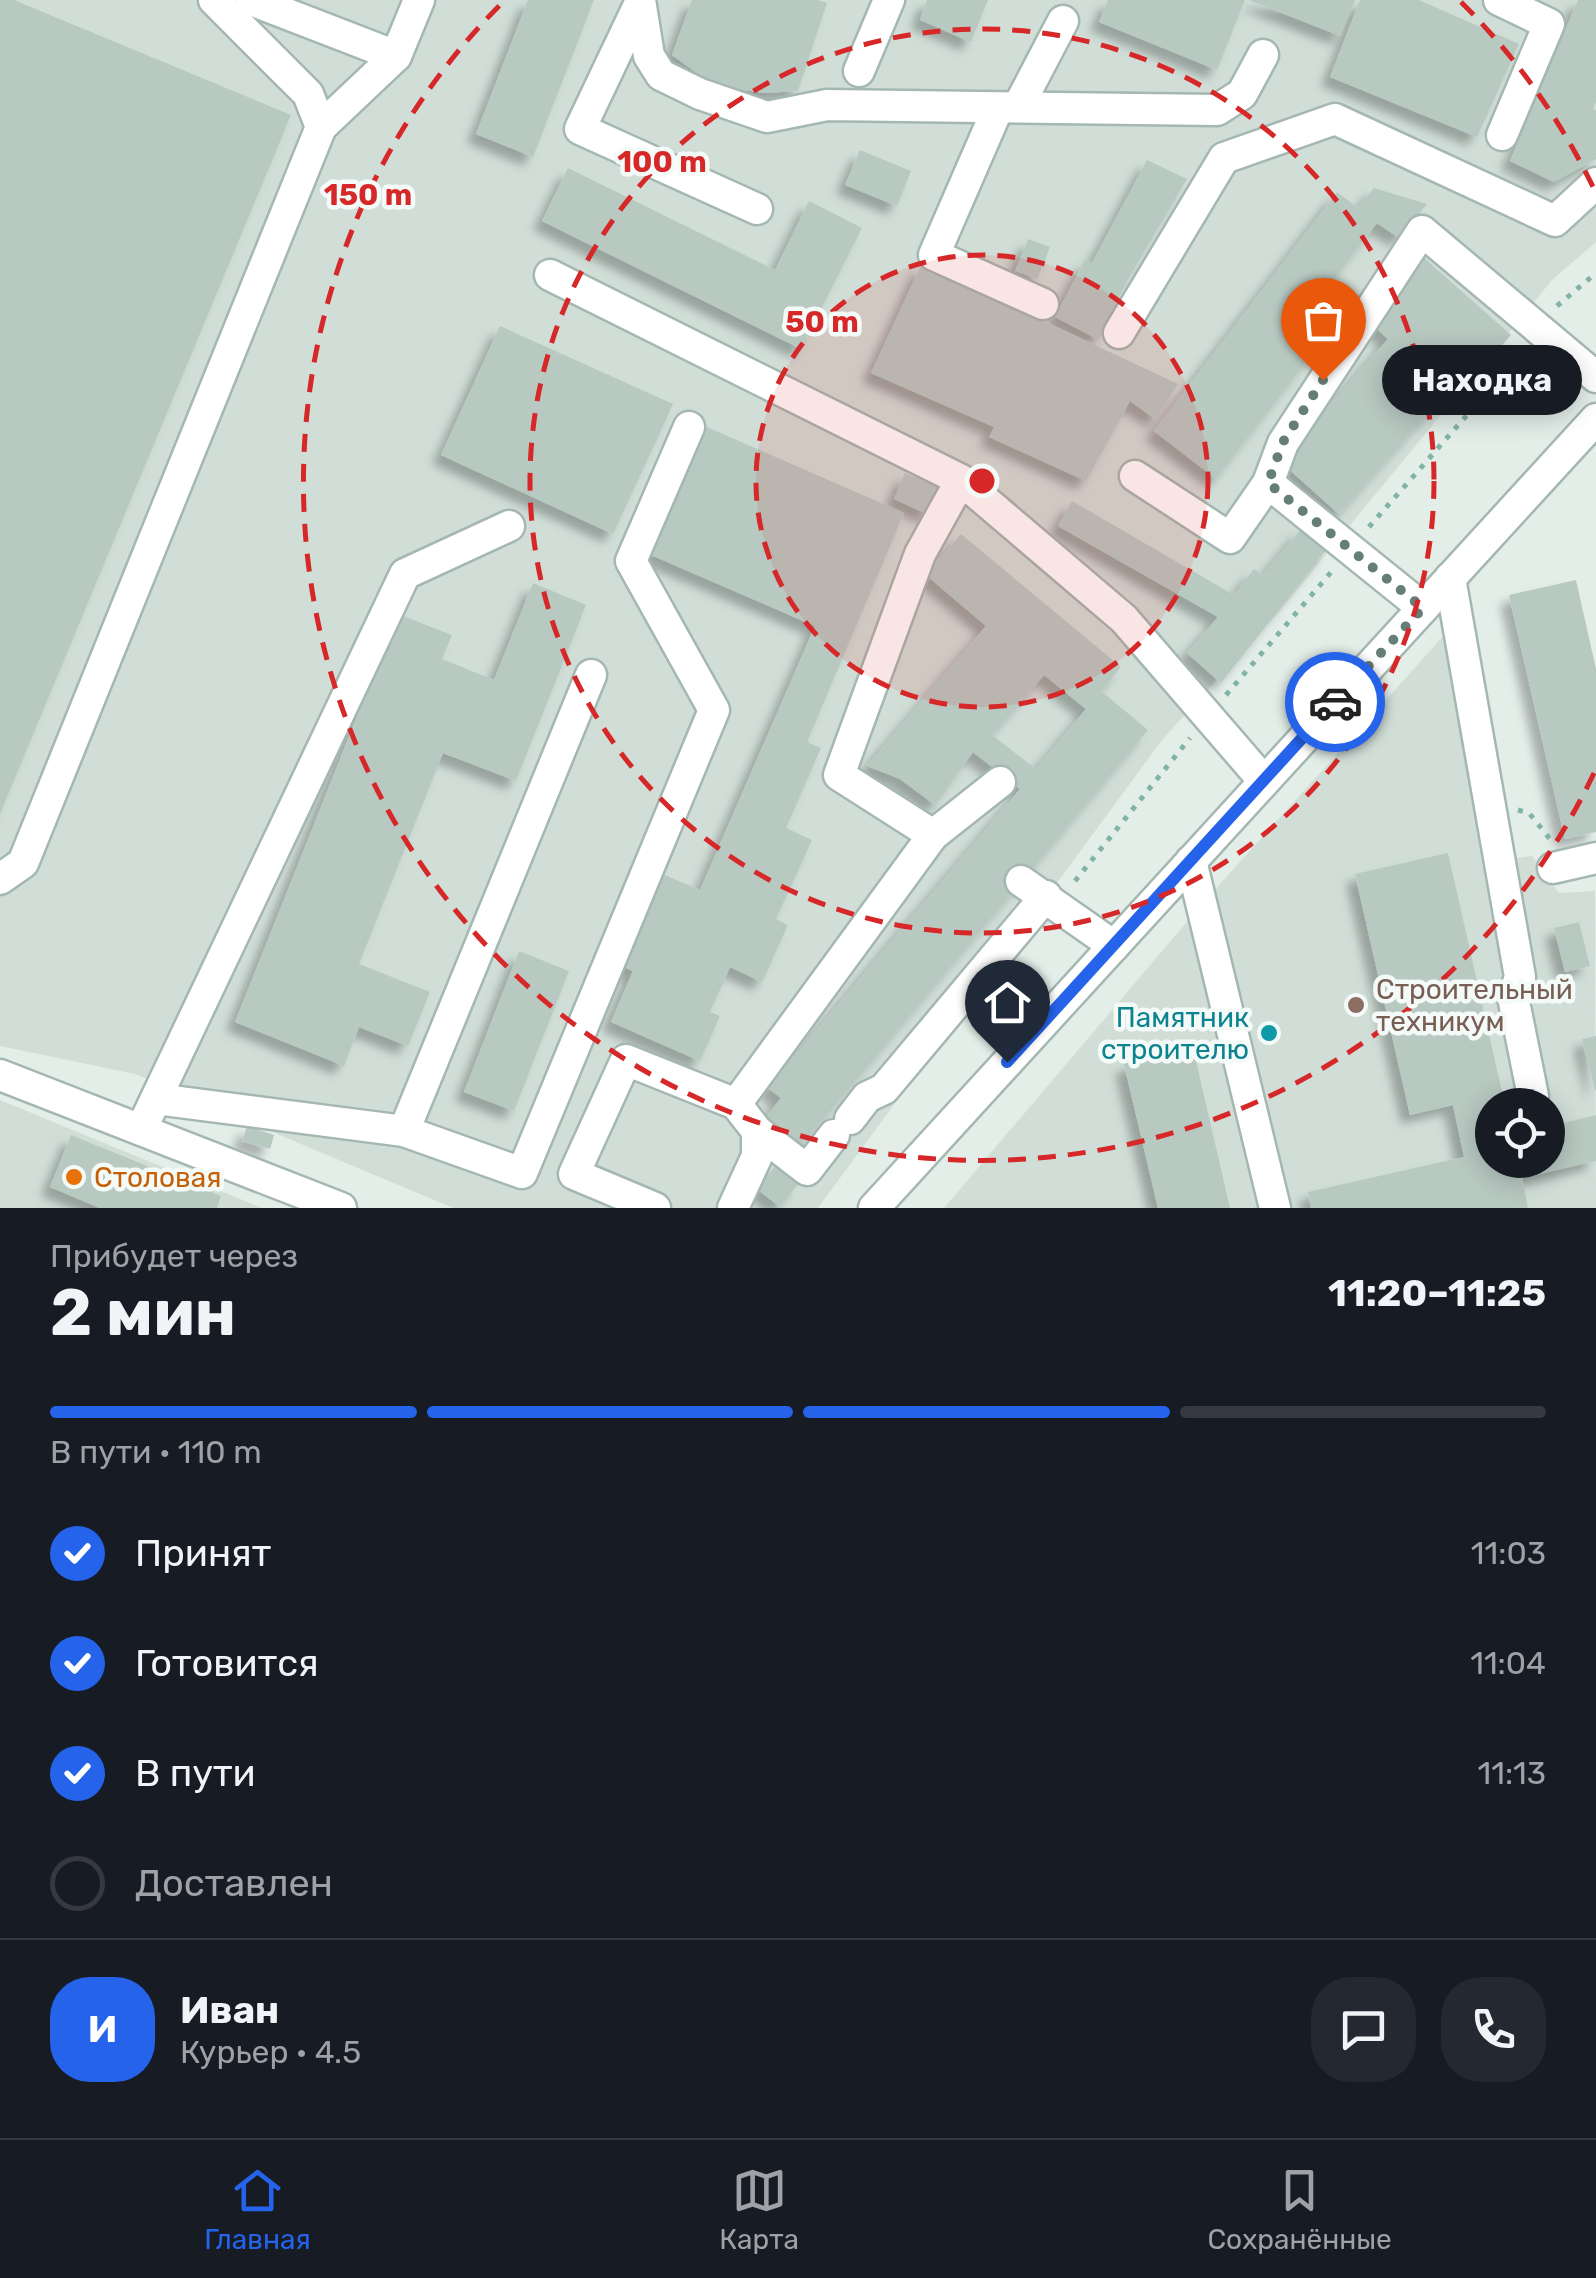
<!DOCTYPE html>
<html lang="ru">
<head>
<meta charset="utf-8">
<style>
  :root { --surface:#171b24; --page:#242831; --text:#f1f3f6; --muted:#9ea1a6; --line:#363941; --accent:#2563eb }
  body { margin:0; font-family:Rubik,sans-serif; background:var(--page); color:var(--text); height:100vh; display:flex; flex-direction:column; font-size:38px; white-space:nowrap }
  * { box-sizing:border-box; margin:0 }
  p { font-size:32px; color:var(--muted) }
  .icon { flex:none; width:55px; height:55px; fill:none; stroke:currentColor; stroke-width:2; stroke-linecap:round; stroke-linejoin:round }
  .map { position:relative; height:1208px; overflow:hidden }
  .side { display:flex; flex-direction:column; background:var(--surface); flex:1 }
  .side>* { flex:none }
  .controls { position:absolute; left:1475px; top:1088px; display:grid; gap:20px }
  .controls a { display:grid; place-items:center; width:90px; height:90px; border-radius:50%; background:var(--surface); box-shadow:0 5px 25px #0003; font-size:50px }
  .pin { position:absolute; display:grid; place-items:center; width:85px; height:85px; color:#fff; margin:-102px -42px; border-radius:50% 50% 50% 0; rotate:-45deg; box-shadow:0 0 10px #0007 }
  .pin .icon { rotate:45deg }
  .courier { position:absolute; display:grid; place-items:center; width:100px; height:100px; margin:-50px; border:8px solid #2563eb; border-radius:50%; background:#fff; color:#222; box-shadow:0 2px 12px #0007 }
  .bubble { position:absolute; height:70px; border-radius:35px; background:var(--surface); box-shadow:0 5px 25px #0003; font-size:32px; font-weight:700; line-height:70px; text-align:center }
  .headline em { font-style:normal; font-weight:700 }
  .headline div { display:flex; flex-direction:column-reverse }
  .headline { display:flex; align-items:center; justify-content:space-between; height:170px; padding:0 50px }
  h1 { font-size:65px; font-weight:700; line-height:75px }
  .bar { display:grid; grid-template-columns:repeat(4,1fr); gap:15px 10px; align-content:center; height:120px; padding:0 50px }
  .bar i { height:12px; border-radius:8px; background:var(--line) }
  .bar .active { background:var(--accent) }
  .bar p { grid-column:span 4 }
  .line { display:flex; align-items:center; gap:25px; padding:0 50px; border-top:2px solid var(--line) }
  .line div { flex:1 }
  .round { display:grid; place-items:center; flex:none; width:105px; height:105px; border-radius:40px; background:var(--page) }
  ol { padding:0 50px; list-style:none }
  li { display:flex; align-items:center; gap:30px; height:110px }
  li p { margin-inline-start:auto }
  li .icon { padding:10px; border-radius:50%; background:var(--accent); color:#fff; stroke-width:4 }
  li:last-child { color:var(--muted) }
  li i { width:55px; height:55px; border:5px solid var(--line); border-radius:50% }
  .menu { display:flex; justify-content:space-around; align-items:center; height:140px; border-top:2px solid var(--line); background:var(--surface); font-size:28px; color:var(--muted) }
  .menu a { display:grid; justify-items:center; gap:5px }
  .menu .active { color:var(--accent) }
  .map>svg:first-child { display:block }
  .built { fill:#d1ded8; fill-rule:evenodd }
  .building { fill:#b8c9c2; fill-rule:evenodd; filter:url(#shadow) }
  .lines { fill:none; stroke-linecap:round; stroke-linejoin:round }
  .minor-casing { stroke:#a5b7b1; stroke-width:35 }
  .path { stroke:#81b4a4; stroke-width:5; stroke-dasharray:5 8; stroke-linecap:butt }
  .minor { stroke:#fff; stroke-width:30 }
  .done { stroke:#657e77; stroke-width:10; stroke-dasharray:0 18 }
  .route { stroke:#2563eb; stroke-width:12 }
  .ring { fill:none; stroke:#d62828; stroke-width:5; stroke-dasharray:18 12 }
  .education-dot { fill:#8d6e63; stroke:#f4faf7; stroke-width:4 }
  .culture-dot { fill:#0f9aa8; stroke:#f4faf7; stroke-width:4 }
  .food-dot { fill:#e8710a; stroke:#f4faf7; stroke-width:4 }
  .labels { text-anchor:middle; dominant-baseline:central; stroke-width:9; stroke-linejoin:round; paint-order:stroke }
  .education-label { font-size:28px; fill:#785e54; stroke:#f4faf7; text-anchor:start }
  .culture-label { font-size:28px; fill:#0d838f; stroke:#f4faf7; text-anchor:end }
  .food-label { font-size:28px; fill:#c56008; stroke:#f4faf7; text-anchor:start }
  .centre { fill:#d62828; stroke:#f4faf7; stroke-width:5 }
  .ring-label { font-size:30px; text-anchor:middle; font-weight:bold; fill:#d62828; stroke:#f4faf7; stroke-width:9; stroke-linejoin:round; paint-order:stroke }
</style>
</head>
<body>
<div class="map">
<svg width="1596" height="1208" viewBox="0 0 1596 1208">
  <defs>
    <filter id="shadow"><feDropShadow dx="-9" dy="9" stdDeviation="5" flood-color="#0004"/></filter>
  </defs>
  <rect width="100%" height="100%" fill="#e3eee9"/>
  <!-- built -->
  <g class="built">
    <polygon points="0,0 1596,0 1596,242 1553,279 1276,615 1162,740 818,1208 453,1208 135,1074 0,1046"/>
    <path d="M1447,632l35,230 50,-6 27,37 36,-2 1,317h-652l258,-304zM1492,1105h56v55h-56z"/>
    <polygon points="0,1100 262,1208 0,1208"/>
  </g>
  <!-- building -->
  <g class="building">
    <polygon points="0,0 14,0 291,115 0,814"/>
    <polygon points="528,0 594,0 533,157 476,134"/>
    <polygon points="692,0 818,0 827,3 798,91 765,93 729,88 697,73 672,55"/>
    <polygon points="927,0 988,0 971,42 920,20"/>
    <polygon points="1108,0 1245,0 1217,70 1099,22"/>
    <polygon points="1249,0 1355,0 1340,36"/>
    <polygon points="1360,0 1419,0 1519,44 1477,137 1330,77"/>
    <polygon points="1578,0 1596,0 1596,102 1593,109 1596,110 1596,159 1554,182 1510,161"/>
    <polygon points="860,150 911,171 897,206 845,185"/>
    <polygon points="1147,160 1187,179 1127,281 1099,340 1055,317 1085,260 1092,263"/>
    <polygon points="568,168 775,270 809,201 862,228 801,349 542,221"/>
    <polygon points="1374,188 1427,204 1399,238 1377,223 1325,291 1347,308 1216,479 1154,431 1337,192 1358,208"/>
    <polygon points="1028,239 1050,247 1037,279 1015,271"/>
    <polygon points="1423,257 1511,335 1454,399 1447,392 1339,514 1292,472 1289,451 1388,339 1367,320"/>
    <polygon points="921,265 1048,323 1178,384 1155,419 1130,401 1086,481 989,437 994,427 871,373"/>
    <polygon points="500,326 673,404 613,534 441,455"/>
    <polygon points="707,427 904,513 807,742 821,748 786,828 812,840 776,919 788,925 762,982 730,967 710,1012 720,1016 700,1061 611,1022 633,971 617,964 658,872 700,890 815,626 651,555"/>
    <polygon points="905,473 940,488 929,515 894,499"/>
    <polygon points="1072,501 1234,595 1254,569 1263,575 1301,529 1327,549 1221,683 1187,653 1218,617 1058,526"/>
    <path d="M961,534l160,133 -20,24 47,39 -347,416 -35,-29 15,-19 -13,-10 252,-299 -47,-37 -38,53 -35,-26 -33,-13 119,-140 -60,-51zM1044,675l42,34 -50,60 -44,-34z"/>
    <polygon points="1576,580 1596,669 1596,832 1565,839 1509,595"/>
    <polygon points="533,583 586,605 516,781 443,753 359,964 430,992 408,1046 359,1027 344,1066 235,1022 398,614 452,635 442,659 494,680"/>
    <polygon points="1448,853 1505,1105 1492,1105 1492,1160 1548,1160 1548,1127 1596,1115 1596,1161 1522,1178 1528,1208 1311,1208 1308,1192 1464,1157 1453,1105 1410,1115 1355,874"/>
    <polygon points="1579,922 1590,966 1565,972 1554,928"/>
    <polygon points="519,951 569,971 514,1111 464,1092"/>
    <polygon points="1596,1036 1596,1090 1595,1090 1582,1039"/>
    <polygon points="1193,1048 1230,1208 1158,1208 1124,1064"/>
    <polygon points="247,1126 274,1135 270,1149 242,1141"/>
    <polygon points="71,1135 221,1196 217,1208 100,1208 50,1187"/>
    <polygon points="776,1165 799,1183 780,1207 757,1189"/>
  </g>
  <g class="lines">
    <!-- minor casing -->
    <g class="minor-casing">
      <g id="minor">
        <polyline points="251,0 396,56 419,0"/>
        <polyline points="640,0 649,56 661,75 700,94 767,117 827,105 1217,110 1242,94 1263,55"/>
        <polyline points="1499,0 1549,24 1502,135"/>
        <polyline points="638,7 580,129 757,209"/>
        <polyline points="859,71 889,0"/>
        <polyline points="1018,107 1063,21"/>
        <polyline points="998,108 934,255 1043,304"/>
        <polyline points="321,127 396,56"/>
        <polyline points="550,275 961,480 1124,619 1263,780"/>
        <polyline points="1119,333 1224,158 1335,119 1555,221 1596,183"/>
        <polyline points="1135,476 1230,538 1268,483 1423,608"/>
        <polyline points="1268,483 1283,443 1422,231 1596,377"/>
        <polyline points="1450,578 1520,977 1513,997 1533,1096"/>
        <polyline points="933,835 1000,782"/>
        <polyline points="1191,861 1275,1208"/>
        <polyline points="1553,868 1596,858"/>
        <polyline points="0,879 23,863 321,127 308,94 214,0"/>
        <polyline points="1021,881 1114,946"/>
        <polyline points="0,1075 341,1208"/>
        <polyline points="156,1099 404,1131 522,1173 714,710 631,561 689,427"/>
        <polyline points="736,1104 933,835 839,775 920,554 961,480"/>
        <polyline points="850,1119 867,1097 884,1089 1046,896"/>
        <polyline points="141,1130 405,574 509,526"/>
        <polyline points="404,1131 591,675"/>
        <polyline points="757,1131 807,1170 834,1135"/>
        <polyline points="655,1208 574,1174 626,1060 736,1104 757,1131 757,1156 733,1208"/>
        <polyline points="874,1208 1596,419"/>
      </g>
    </g>
    <!-- path -->
    <g class="path">
      <polyline points="1557,306 1596,273"/>
      <polyline points="1369,527 1523,351"/>
      <polyline points="1226,695 1333,570"/>
      <polyline points="1518,810 1529,813 1550,839"/>
      <polyline points="1075,881 1190,738"/>
    </g>
    <!-- minor -->
    <use href="#minor" class="minor"/>
  </g>
  <g class="lines">
    <!-- done -->
    <polyline class="done" points="1323,380 1283,442 1268,483 1423,608 1335,702"/>
    <!-- route -->
    <polyline class="route" points="1007,1062 1335,702"/>
  </g>
  <!-- distance rings -->
  <circle cx="982" cy="481" r="226" fill="#d62828" fill-opacity=".12"/>
  <g class="ring">
    <circle cx="982" cy="481" r="226"/>
    <circle cx="982" cy="481" r="452"/>
    <path d="M1594 773A678 678 0 1 1 503 2M1461 2A678 678 0 0 1 1594 189"/>
  </g>
  <!-- markers -->
  <circle class="education-dot" cx="1356" cy="1005" r="10"/>
  <circle class="culture-dot" cx="1269" cy="1033" r="10"/>
  <circle class="food-dot" cx="74" cy="1177" r="10"/>
  <g class="labels">
    <!-- education labels -->
    <g class="education-label">
      <text x="1376" y="989">Строительный<tspan x="1376" dy="32">техникум</tspan></text>
    </g>
    <!-- culture labels -->
    <g class="culture-label">
      <text x="1249" y="1017">Памятник<tspan x="1249" dy="32">строителю</tspan></text>
    </g>
    <!-- food labels -->
    <g class="food-label">
      <text x="94" y="1177">Столовая</text>
    </g>
  </g>
  <circle cx="982" cy="481" r="15" class="centre"/>
  <g class="ring-label">
    <text x="662" y="172">100 m</text>
    <text x="368" y="205">150 m</text>
    <text x="822" y="332">50 m</text>
  </g>
</svg>
<div class="controls">
<a><svg class="icon" aria-label="locate" viewBox="0 0 24 24"><circle cx="12" cy="12" r="6"/><path d="M12 2v4M12 18v4M2 12h4M18 12h4"/></svg></a>
</div>
<div class="pin" style="left:1323px;top:380px;background:#ea580c"><svg class="icon" aria-label="bag" viewBox="0 0 24 24"><path d="M5 8h14l-1 12H6zM9 8a3 3 0 0 1 6 0"/></svg></div>
<div class="pin" style="left:1007px;top:1062px;background:#1f2937"><svg class="icon" aria-label="home" viewBox="0 0 24 24"><path d="M3 11l9-7 9 7M6 9v11h12V9"/></svg></div>
<div class="courier" style="left:1335px;top:702px"><svg class="icon" aria-label="car" viewBox="0 0 24 24"><path d="M5 17H2v-5l4-1 3-4h7l3 4 3 1v5h-3M9 17h6M6 11h13"/><circle cx="7" cy="17" r="2"/><circle cx="17" cy="17" r="2"/></svg></div>
<div class="bubble" style="left:1382px;top:345px;width:200px">Находка</div>
</div>
<section class="side">
<div class="headline"><div><h1>2 мин</h1><p>Прибудет через</p></div><em>11:20–11:25</em></div>
<div class="bar"><i class="active"></i><i class="active"></i><i class="active"></i><i></i><p>В пути · 110 m</p></div>
<ol>
<li><svg class="icon" aria-label="check" viewBox="0 0 24 24"><path d="M5 12l5 5 9-10"/></svg>Принят<p>11:03</p></li>
<li><svg class="icon" aria-label="check" viewBox="0 0 24 24"><path d="M5 12l5 5 9-10"/></svg>Готовится<p>11:04</p></li>
<li><svg class="icon" aria-label="check" viewBox="0 0 24 24"><path d="M5 12l5 5 9-10"/></svg>В пути<p>11:13</p></li>
<li><i></i>Доставлен</li>
</ol>
<div class="line" style="height:180px"><b class="round" style="background:var(--accent);color:#fff">И</b><div><b>Иван</b><p>Курьер · 4.5</p></div><a class="round"><svg class="icon" aria-label="chat" viewBox="0 0 24 24"><path d="M4 5h16v11H9l-5 4z"/></svg></a><a class="round"><svg class="icon" aria-label="phone" viewBox="0 0 24 24"><path d="M5 4h4l2 5-3 2q2 4 5 5l2-3 5 2v4C11 20 4 13 5 4z"/></svg></a></div>
</section>
<nav class="menu">
<a class="active"><svg class="icon" aria-label="home" viewBox="0 0 24 24"><path d="M3 11l9-7 9 7M6 9v11h12V9"/></svg>Главная</a>
<a><svg class="icon" aria-label="map" viewBox="0 0 24 24"><path d="M3 6l6-2 6 2 6-2v14l-6 2-6-2-6 2zM9 4v14M15 6v14"/></svg>Карта</a>
<a><svg class="icon" aria-label="saved" viewBox="0 0 24 24"><path d="M7 4h10v16l-5-4-5 4z"/></svg>Сохранённые</a>
</nav>
</body>
</html>
